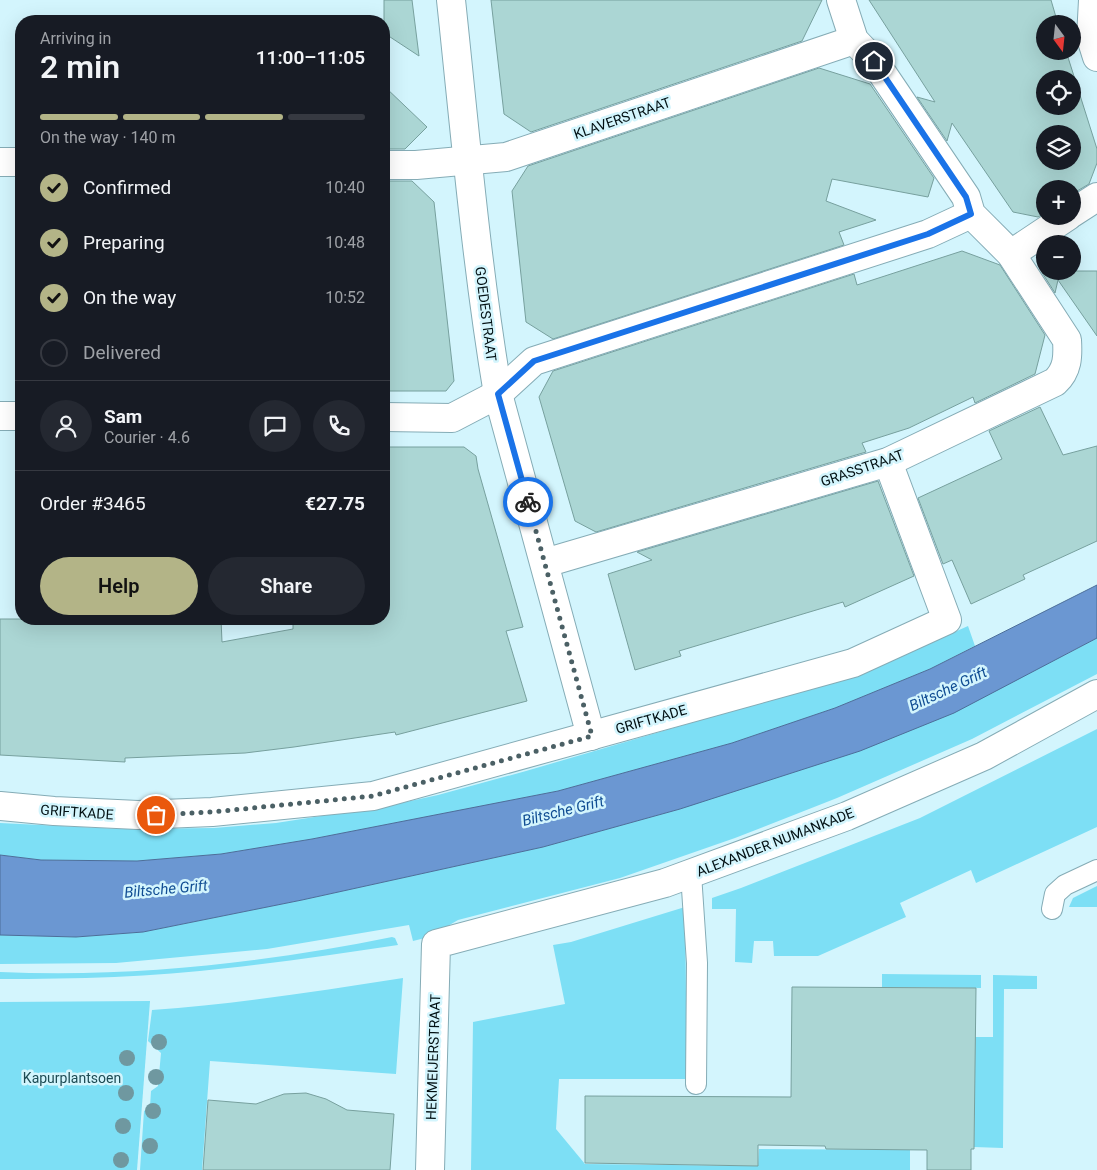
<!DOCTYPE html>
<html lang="en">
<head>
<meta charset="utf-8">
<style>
  :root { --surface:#171b24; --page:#242831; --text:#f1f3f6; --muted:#9ea1a6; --line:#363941; --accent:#b3b487 }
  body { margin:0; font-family:Roboto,sans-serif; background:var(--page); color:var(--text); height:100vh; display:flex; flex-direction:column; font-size:19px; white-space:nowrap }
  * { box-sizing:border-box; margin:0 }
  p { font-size:16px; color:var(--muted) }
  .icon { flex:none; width:28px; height:28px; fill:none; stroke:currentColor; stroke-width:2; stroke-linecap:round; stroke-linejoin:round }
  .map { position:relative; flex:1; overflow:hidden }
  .sheet { position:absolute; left:15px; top:15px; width:375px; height:610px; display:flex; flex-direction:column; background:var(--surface); border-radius:20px; box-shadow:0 5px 20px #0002 }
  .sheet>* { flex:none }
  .needle { width:32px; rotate:165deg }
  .tools { position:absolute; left:1036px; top:15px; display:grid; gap:10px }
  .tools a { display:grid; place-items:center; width:45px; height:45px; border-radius:50%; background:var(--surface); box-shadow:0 5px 20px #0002; font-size:25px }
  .pin { position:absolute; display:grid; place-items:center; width:42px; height:42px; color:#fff; margin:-21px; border:2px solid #fff; border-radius:50%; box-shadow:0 1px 5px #0007 }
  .courier { position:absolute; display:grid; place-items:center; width:50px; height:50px; margin:-25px; border:4px solid #1a73e8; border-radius:50%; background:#fff; color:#222; box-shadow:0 1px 6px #0007 }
  .head em { font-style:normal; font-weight:600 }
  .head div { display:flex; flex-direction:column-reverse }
  .head { display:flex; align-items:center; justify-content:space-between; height:85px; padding:0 25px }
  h1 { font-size:32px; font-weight:600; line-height:38px }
  .bar { display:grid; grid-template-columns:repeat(4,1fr); gap:8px 5px; align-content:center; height:60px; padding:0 25px }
  .bar i { height:6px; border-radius:4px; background:var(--line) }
  .bar .selected { background:var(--accent) }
  .bar p { grid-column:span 4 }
  .line { display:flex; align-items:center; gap:12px; padding:0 25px; border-top:1px solid var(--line) }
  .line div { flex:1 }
  .round { display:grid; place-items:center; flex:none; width:52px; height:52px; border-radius:26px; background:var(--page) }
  ol { padding:0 25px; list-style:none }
  li { display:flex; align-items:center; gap:15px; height:55px }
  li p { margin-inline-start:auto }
  li .icon { padding:5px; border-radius:50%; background:var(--accent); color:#111; stroke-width:4 }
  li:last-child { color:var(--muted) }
  li i { width:28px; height:28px; border:2px solid var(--line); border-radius:50% }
  .cta { display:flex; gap:10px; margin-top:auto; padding:10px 25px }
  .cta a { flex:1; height:58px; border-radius:30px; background:var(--accent); color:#111; font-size:20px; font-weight:600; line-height:58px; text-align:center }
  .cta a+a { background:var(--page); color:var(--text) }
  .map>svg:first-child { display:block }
  .green { fill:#7ddff5 }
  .water { fill:#6b97d2; stroke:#4c6e99 }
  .building { fill:#abd6d4; stroke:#77a09e; fill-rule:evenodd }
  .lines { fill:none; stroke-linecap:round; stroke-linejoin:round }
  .lane-casing { stroke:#85acb6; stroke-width:22 }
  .street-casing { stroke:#85acb6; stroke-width:30 }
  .lane { stroke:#fff; stroke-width:20 }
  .street { stroke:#fff; stroke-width:28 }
  .tree { fill:#6f98a0 }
  .done { stroke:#4b6065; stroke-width:5; stroke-dasharray:0 9 }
  .route { stroke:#1a73e8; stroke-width:6 }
  .labels { text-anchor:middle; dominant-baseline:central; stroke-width:5; stroke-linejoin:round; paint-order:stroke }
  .street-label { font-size:14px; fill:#021013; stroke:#d3f5fd }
  .park-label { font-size:14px; fill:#1d4b54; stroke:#d3f5fd }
  .water-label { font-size:15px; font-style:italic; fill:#104d93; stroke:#d3f5fd }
</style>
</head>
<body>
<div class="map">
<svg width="1097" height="1170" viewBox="0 0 1097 1170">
  <rect width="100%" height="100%" fill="#d3f5fd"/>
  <!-- green -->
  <g class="green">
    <polygon points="968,626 975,646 930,669 835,708 732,743 558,791 312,839 221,854 137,861 41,860 0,855 0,823 121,829 214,828 276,823 392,805 438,795 526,771 855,675 890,661"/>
    <polygon points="1097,638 1097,674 972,739 837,798 735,838 620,878 458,920 429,937 413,941 409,925 267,949 116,963 0,964 0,935 76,937 143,932 302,900 543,847 680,809 1065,655"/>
    <polygon points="1097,729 1097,827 976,883 971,870 900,903 906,917 818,956 774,956 773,941 754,941 752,963 735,962 736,909 712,909 712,898 741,888 920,818"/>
    <polygon points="1097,886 1097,907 1069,907 1073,898"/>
    <polygon points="685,907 687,1079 559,1079 556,1129 585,1164 758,1166 759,1149 910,1150 910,1170 471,1170 473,1022 565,1004 553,945 571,942"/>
    <path d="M392,937l3,1 3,7c-56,8 -113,17 -170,23 -75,9 -152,11 -228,11v-7c131,6 264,-9 392,-35z"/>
    <polygon points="882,974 981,975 981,988 882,987"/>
    <polygon points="993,975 1037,976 1037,989 1004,989 1003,1148 974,1147 975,1037 993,1037"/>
    <path d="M403,978l-7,96 -186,-13 -8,109h-62l4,-59 6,-4 1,-16 7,-5 3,-33 -13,-12 4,-31c84,-6 167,-19 251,-32z"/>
    <polygon points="150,1001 137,1170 0,1170 0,1002"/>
  </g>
  <!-- water -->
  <polygon class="water" points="1097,585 1097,638 954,713 860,751 680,809 543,847 302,900 143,932 76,937 0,935 0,855 41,860 137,861 221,854 312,839 558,791 732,743 835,708 930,669"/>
  <!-- building -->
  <g class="building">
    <polygon points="384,0 412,0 419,56 384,33"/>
    <polygon points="491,0 822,0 802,41 531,132 504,114"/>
    <path d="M869,0h182l7,24h-13v27h21l31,98v14l-8,21 -17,10v-5h-27v24l-7,4 -25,-5 -61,-89 -5,18 -30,-44 18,5zM1045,79h27v27h-27zM1045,134h27v27h-27z"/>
    <polygon points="819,68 870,84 934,178 928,197 832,179 826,201 876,220 839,232 844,245 553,339 526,322 512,191 528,166"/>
    <polygon points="384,86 427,127 405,149 384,149"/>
    <polygon points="384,181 412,181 434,202 454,381 446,391 384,391"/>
    <polygon points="962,251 1000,265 1045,335 1035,374 975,403 973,397 909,428 862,443 866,452 596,532 575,521 539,397 553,371 854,274 857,285"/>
    <polygon points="1041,271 1097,271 1097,336 1058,280 1055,293"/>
    <polygon points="1040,407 1063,455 1097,446 1097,541 1023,575 1025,579 971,604 952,560 943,564 918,498 1002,459 989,431"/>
    <polygon points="384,447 464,447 476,456 478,469 523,627 506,631 527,701 396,735 395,732 294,747 245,753 125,758 125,762 0,755 0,619 221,619 222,642 293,629 293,619 384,619"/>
    <polygon points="878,481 914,576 845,607 843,602 679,651 681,656 635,670 608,574 652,560 637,552"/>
    <polygon points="792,987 976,988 974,1149 971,1149 971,1170 927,1170 927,1150 826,1149 825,1146 758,1145 758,1166 585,1163 585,1096 791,1097"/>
    <polygon points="306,1093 326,1099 347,1110 394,1114 390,1170 203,1170 208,1100 256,1104 284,1094"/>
  </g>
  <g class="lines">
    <!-- lane casing -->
    <g class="lane-casing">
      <g id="lane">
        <polyline points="691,874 697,963 696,1084"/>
        <polyline points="1052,909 1055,894 1065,885 1097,870"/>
      </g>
    </g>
    <!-- street casing -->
    <g class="street-casing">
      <g id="street">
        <path d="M451,0c14,131 25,263 47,394l93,342"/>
        <polyline points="1093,0 1091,38 1097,57"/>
        <polyline points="0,162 21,162"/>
        <polyline points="384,165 416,165 506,157 854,40"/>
        <polyline points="1072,213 1097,197"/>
        <polyline points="1011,254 1068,216"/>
        <polyline points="0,416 21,416"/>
        <polyline points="384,417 452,418 498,394 534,361 928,234 971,214"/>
        <path d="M545,563l343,-101 167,-80c13,-12 13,-26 12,-42l-56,-86 -40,-40 -5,-17 -92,-136 -20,-21 -13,-40"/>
        <polyline points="0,806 54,811 138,815 212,812 373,796 853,663 947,620 888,462"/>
        <polyline points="430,1170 436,944 665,883 847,816 984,756 1097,694"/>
      </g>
    </g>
    <!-- lane -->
    <use href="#lane" class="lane"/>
    <!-- street -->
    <use href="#street" class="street"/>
  </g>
  <!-- trees -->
  <g class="tree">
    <circle cx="159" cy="1042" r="8"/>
    <circle cx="127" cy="1058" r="8"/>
    <circle cx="156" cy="1077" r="8"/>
    <circle cx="126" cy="1093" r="8"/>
    <circle cx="153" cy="1111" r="8"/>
    <circle cx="123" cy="1126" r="8"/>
    <circle cx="150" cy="1146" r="8"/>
    <circle cx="121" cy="1160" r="8"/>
  </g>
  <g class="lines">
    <!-- done -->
    <polyline class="done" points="156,815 212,812 373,796 592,736 528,502"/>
    <!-- route -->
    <polyline class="route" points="528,502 498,394 534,361 928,234 971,214 966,197 874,61"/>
  </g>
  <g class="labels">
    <!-- street labels -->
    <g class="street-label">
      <text transform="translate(622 118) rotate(-19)">KLAVERSTRAAT</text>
      <text transform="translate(486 314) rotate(83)">GOEDESTRAAT</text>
      <text transform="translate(862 468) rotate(-19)">GRASSTRAAT</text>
      <text transform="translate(651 719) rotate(-16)">GRIFTKADE</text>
      <text transform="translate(77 812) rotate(4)">GRIFTKADE</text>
      <text transform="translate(775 842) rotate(-21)">ALEXANDER NUMANKADE</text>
      <text transform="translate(433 1057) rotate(-88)">HEKMEIJERSTRAAT</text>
    </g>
    <!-- park labels -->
    <g class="park-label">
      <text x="72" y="1078">Kapurplantsoen</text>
    </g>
    <!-- water labels -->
    <g class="water-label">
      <text transform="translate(948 689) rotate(-25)">Biltsche Grift</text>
      <text transform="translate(563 811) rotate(-14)">Biltsche Grift</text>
      <text transform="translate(166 889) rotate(-5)">Biltsche Grift</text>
    </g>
  </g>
</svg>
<div class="tools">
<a><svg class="needle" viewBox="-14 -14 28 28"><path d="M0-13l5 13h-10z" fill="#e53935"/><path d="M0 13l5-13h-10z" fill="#9ea1a6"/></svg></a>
<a><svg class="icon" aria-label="locate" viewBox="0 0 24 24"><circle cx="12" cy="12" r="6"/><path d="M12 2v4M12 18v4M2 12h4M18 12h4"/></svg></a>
<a><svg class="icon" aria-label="layers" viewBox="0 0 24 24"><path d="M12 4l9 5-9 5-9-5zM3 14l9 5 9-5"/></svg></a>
<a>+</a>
<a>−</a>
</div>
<div class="pin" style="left:156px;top:815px;background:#ea580c"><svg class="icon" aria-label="bag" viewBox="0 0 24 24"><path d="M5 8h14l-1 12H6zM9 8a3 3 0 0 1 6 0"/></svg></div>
<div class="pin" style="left:874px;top:61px;background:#1f2937"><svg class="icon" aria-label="home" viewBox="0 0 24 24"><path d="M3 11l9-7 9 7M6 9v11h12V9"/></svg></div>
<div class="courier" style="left:528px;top:502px"><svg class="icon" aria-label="bike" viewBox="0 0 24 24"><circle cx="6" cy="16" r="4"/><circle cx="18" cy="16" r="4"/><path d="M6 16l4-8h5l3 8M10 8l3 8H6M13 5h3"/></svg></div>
<section class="sheet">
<div class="head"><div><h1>2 min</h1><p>Arriving in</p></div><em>11:00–11:05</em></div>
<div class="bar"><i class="selected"></i><i class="selected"></i><i class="selected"></i><i></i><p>On the way · 140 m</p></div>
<ol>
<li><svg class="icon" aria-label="check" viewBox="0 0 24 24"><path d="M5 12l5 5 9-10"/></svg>Confirmed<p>10:40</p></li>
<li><svg class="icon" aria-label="check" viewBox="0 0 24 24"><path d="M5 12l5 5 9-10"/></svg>Preparing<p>10:48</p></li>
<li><svg class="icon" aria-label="check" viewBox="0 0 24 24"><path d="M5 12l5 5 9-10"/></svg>On the way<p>10:52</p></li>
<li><i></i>Delivered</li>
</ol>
<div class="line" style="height:90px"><a class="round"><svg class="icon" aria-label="person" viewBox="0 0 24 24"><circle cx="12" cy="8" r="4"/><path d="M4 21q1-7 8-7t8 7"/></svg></a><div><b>Sam</b><p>Courier · 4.6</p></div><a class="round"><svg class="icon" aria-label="chat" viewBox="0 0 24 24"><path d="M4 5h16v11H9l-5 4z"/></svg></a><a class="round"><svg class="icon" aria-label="phone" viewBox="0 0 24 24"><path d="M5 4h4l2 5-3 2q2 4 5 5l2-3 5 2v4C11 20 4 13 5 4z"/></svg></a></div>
<div class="line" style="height:65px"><div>Order #3465</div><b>€27.75</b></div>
<div class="cta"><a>Help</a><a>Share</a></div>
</section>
</div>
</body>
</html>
